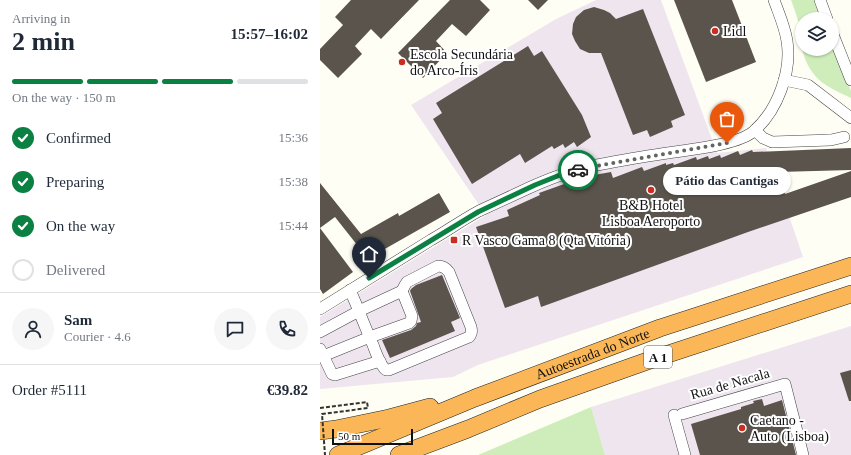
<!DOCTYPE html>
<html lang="en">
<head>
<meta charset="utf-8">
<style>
  :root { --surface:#fff; --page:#f6f6f7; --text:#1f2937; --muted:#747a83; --line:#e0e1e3; --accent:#0b8043 }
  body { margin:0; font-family:"Times New Roman",serif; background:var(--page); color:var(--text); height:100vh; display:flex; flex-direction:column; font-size:15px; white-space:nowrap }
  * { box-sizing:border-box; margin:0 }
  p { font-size:13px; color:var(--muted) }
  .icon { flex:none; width:22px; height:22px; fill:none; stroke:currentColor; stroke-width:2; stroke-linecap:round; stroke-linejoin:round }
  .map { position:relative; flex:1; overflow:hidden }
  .panel { display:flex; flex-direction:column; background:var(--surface); width:320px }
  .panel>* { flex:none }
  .fabs { position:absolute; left:475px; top:12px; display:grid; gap:8px }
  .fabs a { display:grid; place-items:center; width:44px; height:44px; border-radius:50%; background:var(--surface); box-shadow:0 1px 3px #0004; font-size:20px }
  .scale { position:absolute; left:12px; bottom:10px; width:81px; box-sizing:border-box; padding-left:4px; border:2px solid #111; border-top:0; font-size:11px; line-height:14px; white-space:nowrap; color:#111; -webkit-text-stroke:3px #fff; paint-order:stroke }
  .pin { position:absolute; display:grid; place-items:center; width:34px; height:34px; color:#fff; margin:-41px -17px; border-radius:50% 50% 50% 0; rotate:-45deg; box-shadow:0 0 4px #0007 }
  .pin .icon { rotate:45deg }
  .courier { position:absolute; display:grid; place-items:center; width:40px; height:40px; margin:-20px; border:3px solid #0b8043; border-radius:50%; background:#fff; color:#222; box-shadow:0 1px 5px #0007 }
  .bubble { position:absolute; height:28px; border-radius:14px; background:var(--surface); box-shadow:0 1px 3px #0004; font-size:13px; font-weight:600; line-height:28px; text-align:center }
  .overview em { font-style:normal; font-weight:600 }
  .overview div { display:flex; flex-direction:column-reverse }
  .overview { display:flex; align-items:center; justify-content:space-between; height:68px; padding:0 12px }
  h1 { font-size:26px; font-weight:600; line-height:30px }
  .bar { display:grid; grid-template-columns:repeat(4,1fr); gap:6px 4px; align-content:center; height:48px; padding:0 12px }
  .bar i { height:5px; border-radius:3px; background:var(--line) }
  .bar .on { background:var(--accent) }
  .bar p { grid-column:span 4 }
  .line { display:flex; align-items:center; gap:10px; padding:0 12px; border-top:1px solid var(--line) }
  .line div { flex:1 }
  .round { display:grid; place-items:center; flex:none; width:42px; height:42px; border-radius:21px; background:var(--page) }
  ol { padding:0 12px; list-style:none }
  li { display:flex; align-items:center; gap:12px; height:44px }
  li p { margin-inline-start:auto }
  li .icon { padding:4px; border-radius:50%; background:var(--accent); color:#fff; stroke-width:4 }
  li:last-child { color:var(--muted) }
  li i { width:22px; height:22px; border:2px solid var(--line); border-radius:50% }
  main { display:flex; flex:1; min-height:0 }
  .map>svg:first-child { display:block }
  .industrial { fill:#efe5ef }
  .green { fill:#ceedbb }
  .building { fill:#5a544c }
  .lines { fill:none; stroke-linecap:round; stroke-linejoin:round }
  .minor-casing { stroke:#444; stroke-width:12 }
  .highway-casing { stroke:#222; stroke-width:18 }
  .minor { stroke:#fff; stroke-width:11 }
  .highway { stroke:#fbb757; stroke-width:17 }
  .path-bridge { stroke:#333; stroke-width:2; stroke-dasharray:4 2; stroke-linecap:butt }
  .done { stroke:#646461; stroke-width:4; stroke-dasharray:0 7.2 }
  .route { stroke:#0b8043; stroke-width:5 }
  .poi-dot { fill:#ca2e20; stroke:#fff; stroke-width:1.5 }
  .labels { text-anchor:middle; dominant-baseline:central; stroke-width:4; stroke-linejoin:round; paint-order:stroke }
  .shield { fill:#fff; stroke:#585858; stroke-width:1 }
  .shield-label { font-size:13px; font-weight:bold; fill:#111 }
  .poi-label { font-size:14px; fill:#111; stroke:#fff; text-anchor:start }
  .street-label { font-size:14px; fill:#111; stroke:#fff }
</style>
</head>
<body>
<main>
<section class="panel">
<div class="overview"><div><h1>2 min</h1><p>Arriving in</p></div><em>15:57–16:02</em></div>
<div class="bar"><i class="on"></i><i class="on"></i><i class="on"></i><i></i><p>On the way · 150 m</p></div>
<ol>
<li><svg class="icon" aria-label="check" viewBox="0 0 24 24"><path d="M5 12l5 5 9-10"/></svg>Confirmed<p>15:36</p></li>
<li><svg class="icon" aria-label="check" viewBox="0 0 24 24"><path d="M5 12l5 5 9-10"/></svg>Preparing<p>15:38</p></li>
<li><svg class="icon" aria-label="check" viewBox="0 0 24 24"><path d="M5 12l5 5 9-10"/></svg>On the way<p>15:44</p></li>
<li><i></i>Delivered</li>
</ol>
<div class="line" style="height:72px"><a class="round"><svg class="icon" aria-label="person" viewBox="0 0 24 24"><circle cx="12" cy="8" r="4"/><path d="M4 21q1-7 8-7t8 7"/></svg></a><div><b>Sam</b><p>Courier · 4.6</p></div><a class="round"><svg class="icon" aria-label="chat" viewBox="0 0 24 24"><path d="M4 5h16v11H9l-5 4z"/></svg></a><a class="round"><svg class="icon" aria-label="phone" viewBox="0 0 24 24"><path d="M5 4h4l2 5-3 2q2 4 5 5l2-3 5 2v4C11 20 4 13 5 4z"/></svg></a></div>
<div class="line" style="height:52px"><div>Order #5111</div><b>€39.82</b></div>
</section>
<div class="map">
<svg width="531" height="455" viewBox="0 0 531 455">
  <rect width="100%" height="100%" fill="#fffef5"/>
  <!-- industrial -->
  <g class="industrial">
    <polygon points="276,0 341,0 397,153 446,148 483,257 158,365 133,377 0,389 0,317 166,215 91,105 236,19"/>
    <polygon points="531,326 531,455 285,455 271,407"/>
  </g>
  <!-- green -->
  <g class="green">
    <path d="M471,0h24l7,19h-20v26c-1,-17 -5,-29 -11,-45z"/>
    <path d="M512,43l19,48v7c-8,-4 -18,-8 -25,-13 -12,-7 -21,-22 -24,-36h30z"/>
    <polygon points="271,407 285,455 158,455"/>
  </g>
  <!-- building -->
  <g class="building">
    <polygon points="31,0 99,0 61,39 51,29 35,46 42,54 18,78 0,60 0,49 23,25 15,17"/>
    <polygon points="130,0 160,0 170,10 146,36 132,24 116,41 127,53 103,78 78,53"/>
    <polygon points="208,0 228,0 218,10"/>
    <polygon points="354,0 412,0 436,62 386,82"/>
    <polygon points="274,7 284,10 290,13 296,19 323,9 365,115 351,121 353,127 330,137 327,130 313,135 281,53 269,53 260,49 255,41 252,34 253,24 256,17 264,10"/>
    <polygon points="208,46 214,56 222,51 262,115 271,137 257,147 254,142 245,148 243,144 234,149 232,146 205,163 200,154 152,184 113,119 122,113 116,103"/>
    <polygon points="531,148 531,170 458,172 465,194 531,171 531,197 428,232 221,307 218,296 185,308 156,227 189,216 187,210 220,195 219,193 247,183 274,175 291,172 293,178 322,167 324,171 346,163 346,165 353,163 354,165 376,157 377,160 388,156 389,159 400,155 401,158 418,151 420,155 432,150 433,152"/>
    <polygon points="0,183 41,234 78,213 79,216 119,193 130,212 63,250 49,260 15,217 0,228 33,272 3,294 0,289"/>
    <polygon points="122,275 140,318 131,322 135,331 70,358 62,340 91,330 96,326 97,323 101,322 90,291 91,289 96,285"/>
    <polygon points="531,370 531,401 529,401 520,373"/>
    <polygon points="442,399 444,406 462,400 476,455 380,455 371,424 421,409 421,407 434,403 433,401"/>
  </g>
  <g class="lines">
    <!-- minor casing -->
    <g class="minor-casing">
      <g id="minor">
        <polyline points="500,0 507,19"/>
        <polyline points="512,32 531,80"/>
        <polyline points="464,80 488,85 531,118"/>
        <polyline points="435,130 443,138 452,142 511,140 524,137"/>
        <path d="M0,309c37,-23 74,-46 111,-69 16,-9 31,-20 48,-29 13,-6 26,-12 39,-18 25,-12 52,-23 79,-28 21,-4 43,-8 64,-11 23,-4 76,-8 93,-23 23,-20 38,-59 33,-90 -2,-14 -8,-27 -13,-41"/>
        <path d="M0,332l39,-21 43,-20 3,-6 2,-3 31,-16c5,0 8,2 11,6l22,55c1,4 1,7 -2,10l-80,33c-3,0 -3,1 -5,-2 -5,-6 -8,-15 -11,-23 -8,-18 -15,-37 -23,-55"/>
        <polyline points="0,349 12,374 15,375 60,361"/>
        <polyline points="3,356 50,337 89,323 91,321 92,316 82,291"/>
        <polyline points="362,414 465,384 483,455"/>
        <polyline points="354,415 365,455"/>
      </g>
    </g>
    <!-- highway casing -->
    <g class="highway-casing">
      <g id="highway">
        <polyline points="0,431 16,429 69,418 110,407"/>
        <path id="s1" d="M18,455l137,-57 185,-70 191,-62"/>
        <polyline points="79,455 148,429 220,399 333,359 531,294"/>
      </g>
    </g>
    <!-- minor -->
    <use href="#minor" class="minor"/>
    <!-- highway -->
    <use href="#highway" class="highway"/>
    <!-- path-bridge -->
    <polyline class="path-bridge" points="0,408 47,402 48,408 2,414 5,455"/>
  </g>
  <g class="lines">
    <!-- done -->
    <polyline class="done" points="258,170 270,167 407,143"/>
    <!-- route -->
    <polyline class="route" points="49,278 158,212 215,185 240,175 258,170"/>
  </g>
  <!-- markers -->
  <g class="poi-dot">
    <circle cx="395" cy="31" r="4"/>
    <circle cx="82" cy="62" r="4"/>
    <circle cx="331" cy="190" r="4"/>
    <rect x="130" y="236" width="8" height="8" rx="2"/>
    <circle cx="422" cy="428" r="4"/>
  </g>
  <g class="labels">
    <!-- shield labels -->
    <rect class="shield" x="324" y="346" width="28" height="22" rx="3"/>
    <g class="shield-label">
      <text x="338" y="357">A 1</text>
    </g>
    <!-- poi labels -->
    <g class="poi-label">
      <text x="403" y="31">Lidl</text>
      <text x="90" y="54">Escola Secundária<tspan x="90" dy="16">do Arco-Íris</tspan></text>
      <text x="331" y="205" text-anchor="middle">B&amp;B Hotel<tspan x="331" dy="16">Lisboa Aeroporto</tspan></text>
      <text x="142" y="240">R Vasco Gama 8 (Qta Vitória)</text>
      <text x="430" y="420">Caetano -<tspan x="430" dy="16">Auto (Lisboa)</tspan></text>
    </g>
    <!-- street labels -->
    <g class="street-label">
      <text stroke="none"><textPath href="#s1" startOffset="274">Autoestrada do Norte</textPath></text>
      <text transform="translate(410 384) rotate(-16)">Rua de Nacala</text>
    </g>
  </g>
</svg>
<div class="fabs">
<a><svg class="icon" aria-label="layers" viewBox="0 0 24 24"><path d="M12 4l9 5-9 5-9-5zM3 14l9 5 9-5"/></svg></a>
</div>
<div class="scale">50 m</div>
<div class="pin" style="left:407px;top:143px;background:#ea580c"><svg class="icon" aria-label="bag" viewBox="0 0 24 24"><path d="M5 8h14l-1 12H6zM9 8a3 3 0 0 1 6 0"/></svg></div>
<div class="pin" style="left:49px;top:278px;background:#1f2937"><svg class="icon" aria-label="home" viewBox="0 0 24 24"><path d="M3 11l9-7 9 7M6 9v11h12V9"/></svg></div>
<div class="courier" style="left:258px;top:170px"><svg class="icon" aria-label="car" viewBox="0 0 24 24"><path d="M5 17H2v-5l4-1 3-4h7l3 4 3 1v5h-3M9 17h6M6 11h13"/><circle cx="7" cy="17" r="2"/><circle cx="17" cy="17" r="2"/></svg></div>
<div class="bubble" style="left:343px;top:167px;width:128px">Pátio das Cantigas</div>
</div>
</main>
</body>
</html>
